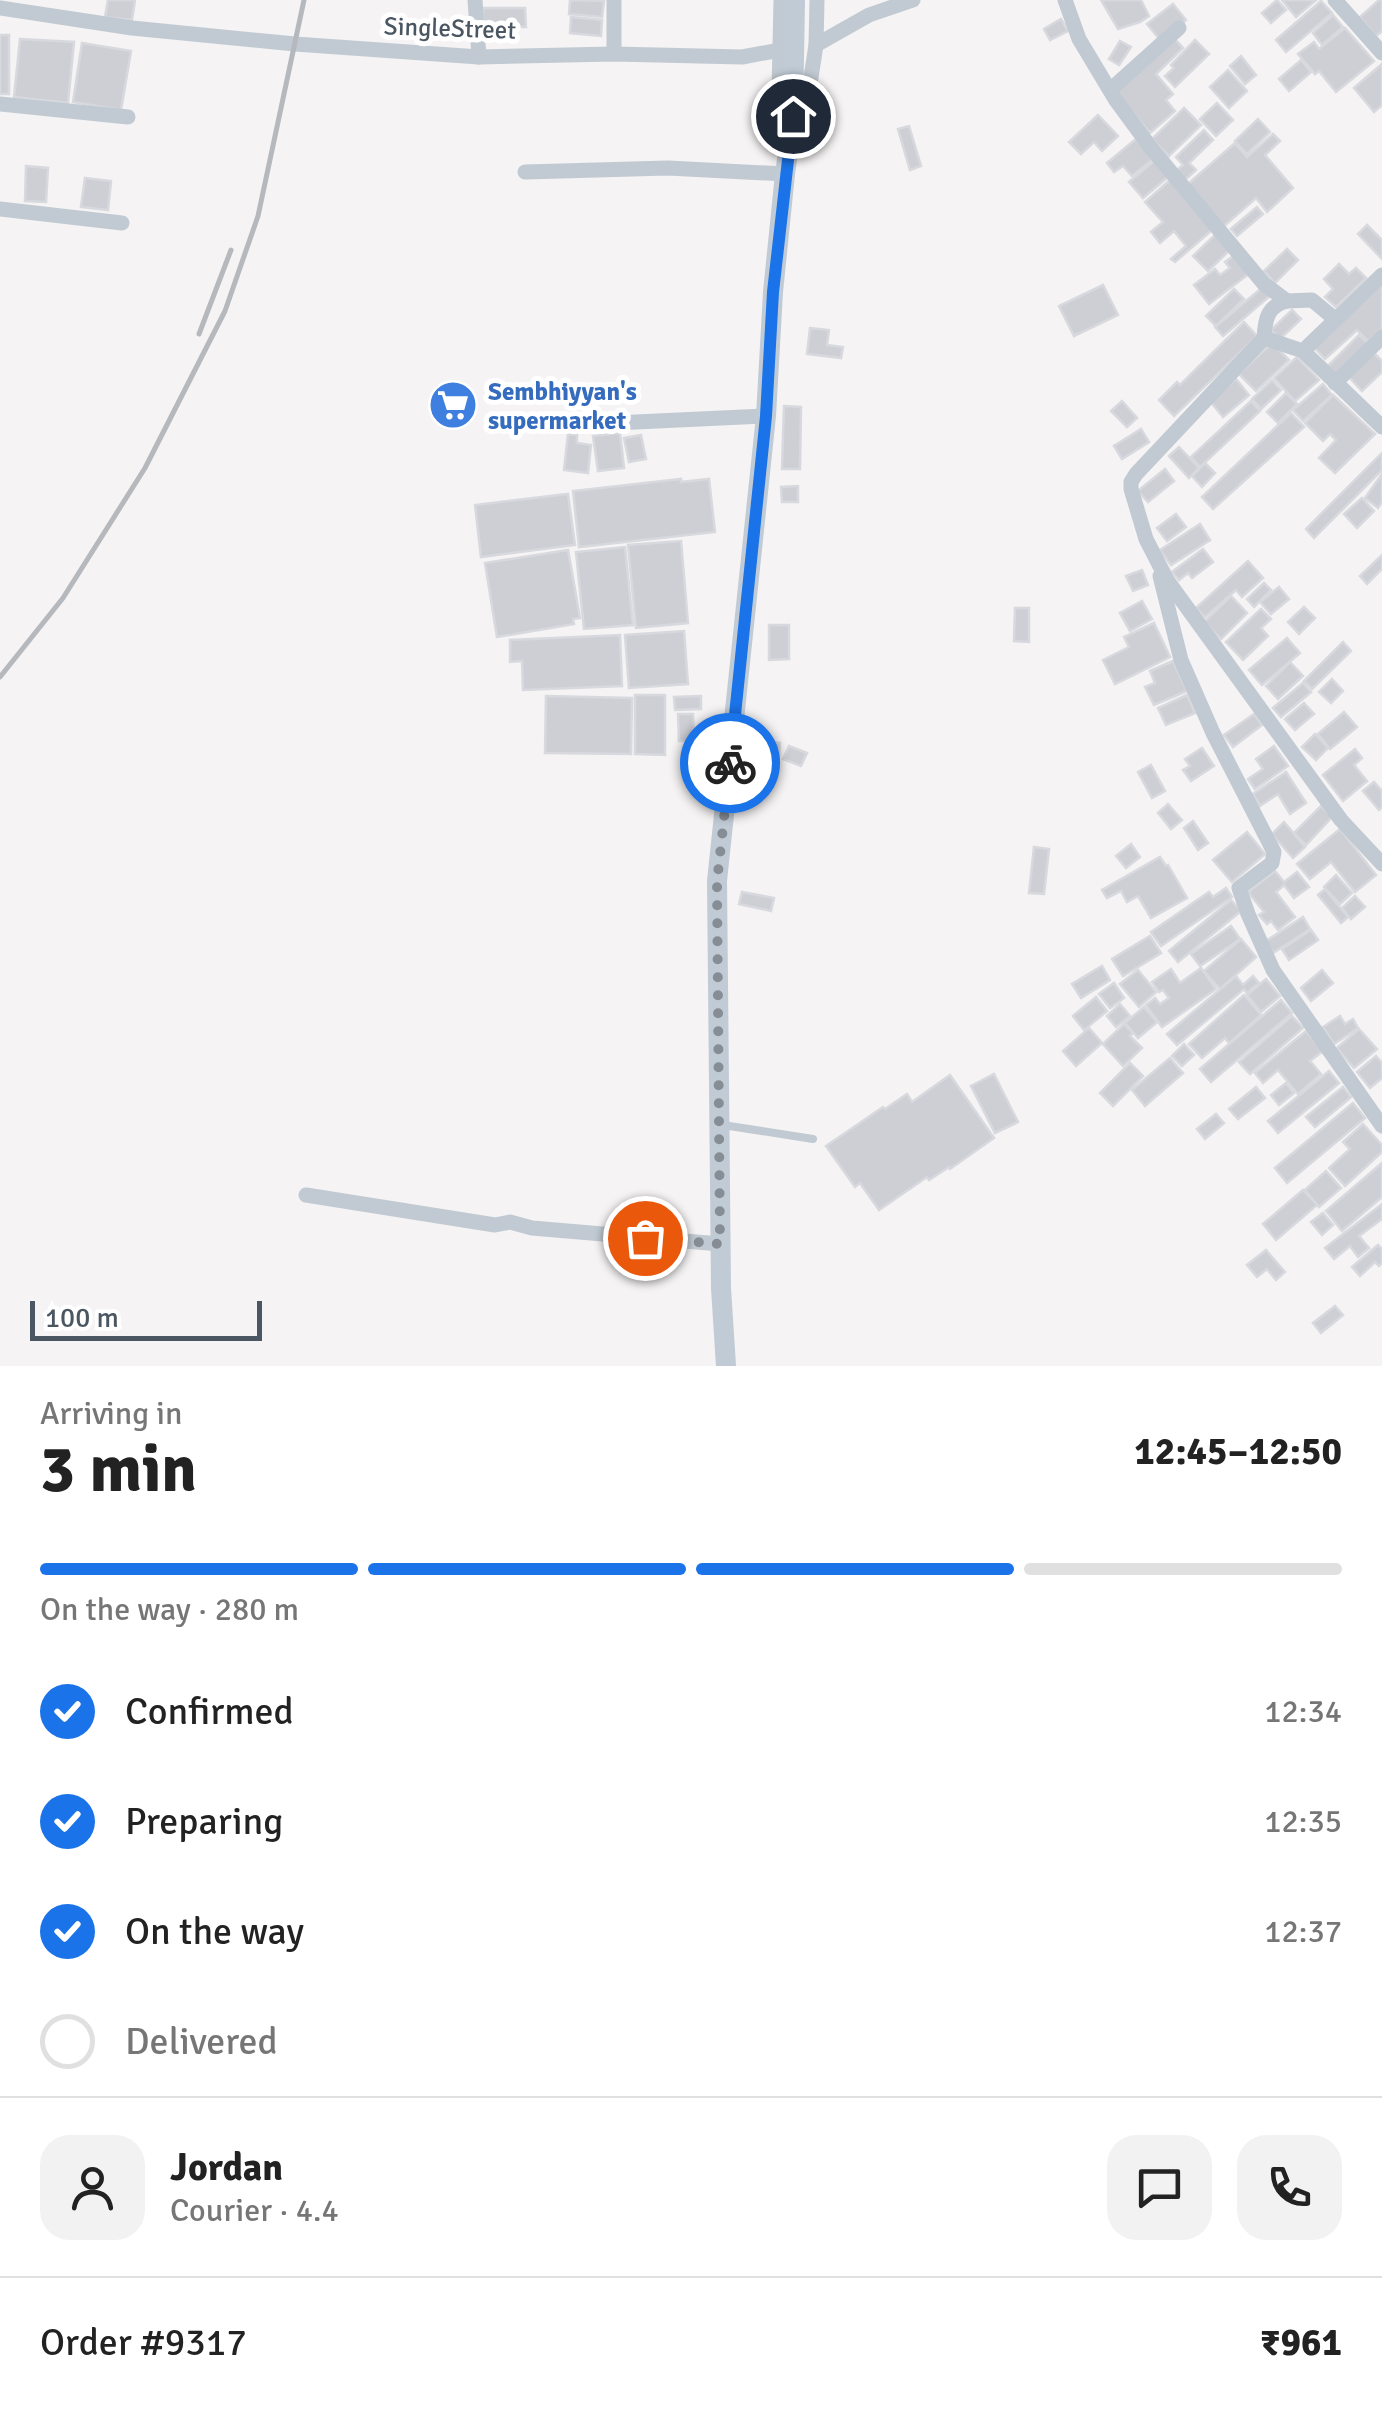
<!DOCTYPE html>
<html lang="en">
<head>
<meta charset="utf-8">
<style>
  :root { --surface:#fff; --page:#f2f2f2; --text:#222; --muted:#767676; --line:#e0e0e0; --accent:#1a73e8 }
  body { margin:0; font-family:Signika,sans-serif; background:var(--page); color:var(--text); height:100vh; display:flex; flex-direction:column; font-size:38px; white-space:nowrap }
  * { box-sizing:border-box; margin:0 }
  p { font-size:32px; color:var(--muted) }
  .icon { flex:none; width:55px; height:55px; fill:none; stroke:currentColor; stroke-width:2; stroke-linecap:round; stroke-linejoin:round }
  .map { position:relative; height:1366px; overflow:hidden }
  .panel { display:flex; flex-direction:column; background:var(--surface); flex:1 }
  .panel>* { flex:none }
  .scale { position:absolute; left:30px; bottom:25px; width:232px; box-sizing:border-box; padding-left:10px; border:5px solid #4a5661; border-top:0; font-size:28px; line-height:35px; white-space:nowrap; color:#4a5661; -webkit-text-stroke:8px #fff; paint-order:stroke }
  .pin { position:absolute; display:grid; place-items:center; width:85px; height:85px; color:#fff; margin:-42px; border:5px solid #fff; border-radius:50%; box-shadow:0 2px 10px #0007 }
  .courier { position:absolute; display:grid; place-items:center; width:100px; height:100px; margin:-50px; border:8px solid #1a73e8; border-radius:50%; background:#fff; color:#222; box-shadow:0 2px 12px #0007 }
  .summary em { font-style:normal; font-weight:700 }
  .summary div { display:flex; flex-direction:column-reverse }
  .summary { display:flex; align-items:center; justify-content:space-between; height:170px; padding:0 40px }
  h1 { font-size:65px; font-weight:700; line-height:75px }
  .bar { display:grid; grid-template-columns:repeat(4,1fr); gap:15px 10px; align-content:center; height:120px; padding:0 40px }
  .bar i { height:12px; border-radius:8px; background:var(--line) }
  .bar .current { background:var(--accent) }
  .bar p { grid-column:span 4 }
  .line { display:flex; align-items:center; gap:25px; padding:0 40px; border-top:2px solid var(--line) }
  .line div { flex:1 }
  .round { display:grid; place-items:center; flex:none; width:105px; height:105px; border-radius:30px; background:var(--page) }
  ol { padding:0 40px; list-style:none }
  li { display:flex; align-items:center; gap:30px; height:110px }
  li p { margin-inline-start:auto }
  li .icon { padding:10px; border-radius:50%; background:var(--accent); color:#fff; stroke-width:4 }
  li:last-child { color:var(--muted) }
  li i { width:55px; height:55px; border:5px solid var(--line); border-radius:50% }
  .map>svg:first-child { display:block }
  .building { fill:#cdcfd5; stroke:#d7d9de; stroke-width:2.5 }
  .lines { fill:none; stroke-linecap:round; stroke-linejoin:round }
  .service { stroke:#c1cad2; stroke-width:8 }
  .minor { stroke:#c1cad2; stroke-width:15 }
  .secondary { stroke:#c1cbd6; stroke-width:20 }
  .rail { stroke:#b5b8bd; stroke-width:5 }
  .done { stroke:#868d94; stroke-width:10; stroke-dasharray:0 18 }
  .route { stroke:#1a73e8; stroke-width:12 }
  .labels { text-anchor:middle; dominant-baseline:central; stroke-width:10; stroke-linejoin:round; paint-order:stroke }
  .street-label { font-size:25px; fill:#4a5661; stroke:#fff }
  .shop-label { font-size:25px; font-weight:bold; fill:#366cbe; stroke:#fff; text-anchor:start }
</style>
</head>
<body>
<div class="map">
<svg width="1382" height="1366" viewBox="0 0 1382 1366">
  <rect width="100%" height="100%" fill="#f5f3f3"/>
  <!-- building -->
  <g class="building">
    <polygon points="108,0 135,0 132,20 105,17"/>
    <polygon points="570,0 604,1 602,17 569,14"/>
    <polygon points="1101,0 1141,0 1149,16 1140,22 1118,29"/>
    <polygon points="1277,0 1286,10 1271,23 1262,13"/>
    <polygon points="1282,0 1316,0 1296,17"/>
    <polygon points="1379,0 1382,0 1382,31 1376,36 1360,17"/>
    <polygon points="1321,1 1332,13 1286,52 1276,40"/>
    <polygon points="1173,4 1186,20 1161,41 1147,24"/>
    <polygon points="483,8 525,8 526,27 509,27 510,35 483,35"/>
    <polygon points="1333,15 1343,27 1322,45 1313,33"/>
    <polygon points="571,17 602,20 601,36 570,33"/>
    <polygon points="1061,19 1068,31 1050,40 1044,29"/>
    <polygon points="1345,28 1374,61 1336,92 1319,71 1315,74 1298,54 1314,42 1319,49"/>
    <rect x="0" y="35" width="9" height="59"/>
    <polygon points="1174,38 1183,48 1156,74 1173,94 1166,100 1175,111 1150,133 1115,91"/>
    <polygon points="20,39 74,42 68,103 14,97"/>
    <polygon points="1195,40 1209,54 1175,87 1165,76 1174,68 1171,65"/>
    <polygon points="1120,41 1131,47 1119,65 1109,59"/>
    <polygon points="82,43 131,51 121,110 73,102"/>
    <polygon points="1241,56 1256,75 1245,84 1230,66"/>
    <polygon points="1301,60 1311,72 1289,91 1279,79"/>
    <polygon points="1382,64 1382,105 1374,112 1354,88"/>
    <polygon points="1228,70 1247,91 1229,108 1210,87"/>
    <polygon points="1217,103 1233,120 1216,136 1200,119"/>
    <polygon points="1184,108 1201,125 1169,156 1152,139"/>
    <polygon points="1098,115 1118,136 1102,151 1094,142 1081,154 1069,142"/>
    <polygon points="1258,119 1270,132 1247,154 1235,141"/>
    <polygon points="909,126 921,166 910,170 898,129"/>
    <polygon points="1204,130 1213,140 1189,163 1196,170 1185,180 1176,171 1183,165 1176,157"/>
    <polygon points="1273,134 1280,141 1265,155 1293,188 1267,212 1256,198 1223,227 1188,184 1235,143 1247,157"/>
    <polygon points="1136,139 1153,159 1132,176 1123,166 1114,172 1107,163"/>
    <polygon points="1154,161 1168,177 1143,198 1129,182"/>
    <polygon points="26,166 48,168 46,202 25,201"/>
    <polygon points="85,178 111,181 108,210 81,207"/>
    <polygon points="1170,180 1212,230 1175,262 1171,259 1186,246 1174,231 1160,243 1151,232 1163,222 1145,202"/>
    <polygon points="1257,207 1263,214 1237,236 1231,229"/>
    <polygon points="1367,225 1382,240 1382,259 1358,234"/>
    <polygon points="1217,233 1232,248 1208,271 1193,256"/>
    <polygon points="1287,249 1298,260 1275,283 1264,271"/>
    <polygon points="1236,254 1250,273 1209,304 1194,285 1215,269 1220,275 1230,268 1225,262"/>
    <polygon points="1339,264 1349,274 1356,268 1366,278 1336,307 1325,297 1333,289 1324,279"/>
    <polygon points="1382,284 1382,329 1368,341 1357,330 1325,359 1314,347"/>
    <polygon points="1103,285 1118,315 1074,336 1059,306"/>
    <polygon points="1263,287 1271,295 1223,336 1215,327"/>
    <polygon points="1234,289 1244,299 1216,326 1206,316"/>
    <polygon points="1292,310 1301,319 1280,339 1271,330"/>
    <polygon points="1244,322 1257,336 1174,416 1159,400 1177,382 1180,385"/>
    <polygon points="810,328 829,330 827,345 843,347 841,358 807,354"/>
    <polygon points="1359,335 1369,344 1337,375 1328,366"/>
    <polygon points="1272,343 1289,360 1256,391 1239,374"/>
    <polygon points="1373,352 1382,361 1382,372 1362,391 1348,376"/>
    <polygon points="1297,357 1319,380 1295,401 1274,378"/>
    <polygon points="1236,379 1249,395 1223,417 1210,401"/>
    <polygon points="1272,380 1281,390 1261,409 1252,399"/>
    <polygon points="1323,384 1332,395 1303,421 1293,410"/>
    <polygon points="1286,393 1297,404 1278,423 1267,412"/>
    <polygon points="1333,395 1375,434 1335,473 1319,458 1336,440 1330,434 1323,441 1305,423"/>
    <polygon points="1122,401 1137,418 1127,427 1111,411"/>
    <polygon points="1251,401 1260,411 1200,467 1191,457"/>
    <polygon points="784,406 801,407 800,469 782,469"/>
    <polygon points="1291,413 1304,427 1213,509 1202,497"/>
    <polygon points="1141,429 1149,442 1122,459 1114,446"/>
    <polygon points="620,433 624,468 598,471 593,436"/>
    <polygon points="568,434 577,435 577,443 591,445 588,473 564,470"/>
    <polygon points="641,435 646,459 629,462 624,438"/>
    <polygon points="1179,447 1199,468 1189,478 1169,456"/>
    <polygon points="1382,453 1382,470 1314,538 1306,529"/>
    <polygon points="1205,463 1215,473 1202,487 1192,476"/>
    <polygon points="1165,469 1174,481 1148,502 1138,491"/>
    <polygon points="1382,474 1382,502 1378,508 1365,498"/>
    <polygon points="681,479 681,482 709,479 715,532 579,547 573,491"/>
    <polygon points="798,486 798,502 782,502 781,487"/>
    <polygon points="568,494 575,545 481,557 475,505"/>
    <polygon points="1362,498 1374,511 1357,528 1344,514"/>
    <polygon points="1176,514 1186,527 1167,541 1157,528"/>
    <polygon points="1200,524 1210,540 1171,565 1160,550"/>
    <polygon points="681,541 688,623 636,628 628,545"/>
    <polygon points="625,547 633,625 584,629 576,552"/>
    <polygon points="1203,549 1213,562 1192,578 1188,573 1179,580 1172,572"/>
    <polygon points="568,550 580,618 573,619 574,624 497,637 485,563"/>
    <polygon points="1382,555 1382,569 1367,584 1360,576"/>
    <polygon points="1248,561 1263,578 1242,597 1236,590 1205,617 1196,608"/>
    <polygon points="1142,570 1148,585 1133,591 1126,576"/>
    <polygon points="1264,583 1271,590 1254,607 1247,599"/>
    <polygon points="1279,587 1289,599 1271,614 1260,602"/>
    <polygon points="1231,596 1247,613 1221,639 1204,622"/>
    <polygon points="1142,601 1152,619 1130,631 1120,613"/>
    <polygon points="1304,607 1315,618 1299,634 1288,622"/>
    <polygon points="1015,608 1029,608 1029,642 1014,641"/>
    <polygon points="1261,609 1271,619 1261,628 1268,636 1243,660 1226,642"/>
    <polygon points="1154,623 1170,657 1115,684 1103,660 1129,647 1124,637"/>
    <polygon points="769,625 789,625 789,659 769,660"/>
    <polygon points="684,631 688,684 629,688 625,635"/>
    <polygon points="620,635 622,686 523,690 522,661 510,662 510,640"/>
    <polygon points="1287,638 1300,653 1262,685 1249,670"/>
    <polygon points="1343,642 1351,651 1312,689 1304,681"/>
    <polygon points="1173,661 1187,691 1154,705 1145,687 1155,683 1150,671"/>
    <polygon points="1290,662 1303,676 1278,699 1266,686"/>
    <polygon points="1332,679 1343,691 1331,703 1319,692"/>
    <polygon points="1303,683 1311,692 1281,717 1273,708"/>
    <polygon points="635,695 665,695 665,755 635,754"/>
    <polygon points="1187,695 1195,713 1166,725 1158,708"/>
    <polygon points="546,696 632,698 631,754 545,753"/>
    <polygon points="701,696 701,709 675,710 674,697"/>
    <polygon points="1304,703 1314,714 1295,730 1285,719"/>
    <polygon points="1344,712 1357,727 1330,749 1318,734"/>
    <polygon points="678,714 693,714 694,741 679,741"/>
    <polygon points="1254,714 1262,725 1233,747 1224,735"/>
    <polygon points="1315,734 1328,748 1316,760 1302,747"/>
    <polygon points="759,741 780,743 777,776 756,774"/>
    <polygon points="789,746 807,753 801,766 783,759"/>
    <polygon points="1274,746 1288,766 1255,789 1248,779 1263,769 1256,759"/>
    <polygon points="1202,748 1214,766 1191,781 1183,770 1190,766 1185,759"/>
    <polygon points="1355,749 1362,758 1354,765 1367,781 1343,801 1323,775"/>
    <polygon points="1151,765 1165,791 1152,798 1138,772"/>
    <polygon points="1286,772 1306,803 1290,814 1278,794 1260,806 1253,794"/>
    <polygon points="1374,782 1382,791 1382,807 1379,810 1363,791"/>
    <polygon points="1168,804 1182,820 1171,829 1158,813"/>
    <polygon points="1321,806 1332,817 1306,845 1294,833"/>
    <polygon points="1193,821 1208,843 1198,850 1184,828"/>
    <polygon points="1284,822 1305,847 1293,858 1272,834"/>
    <polygon points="1340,829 1376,875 1355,892 1331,862 1310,879 1297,864"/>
    <polygon points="1247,832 1265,854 1232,882 1213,860"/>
    <polygon points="1131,844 1140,857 1126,868 1116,856"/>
    <polygon points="1034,847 1049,849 1044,894 1029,893"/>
    <polygon points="1160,857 1166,866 1168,865 1187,898 1151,918 1138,896 1127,902 1121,891 1107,898 1102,890"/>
    <polygon points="1275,871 1284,882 1297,872 1309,887 1294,898 1284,885 1276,892 1295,917 1278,930 1271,921 1267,924 1259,915 1264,912 1248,892"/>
    <polygon points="1336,875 1352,893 1340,904 1324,887"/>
    <polygon points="1226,888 1232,897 1161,946 1151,932 1209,892 1213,897"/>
    <polygon points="1325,889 1348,917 1341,923 1318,895"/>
    <polygon points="742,892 774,898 771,911 739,904"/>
    <polygon points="1355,896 1365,907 1351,919 1342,908"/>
    <polygon points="1231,900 1241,911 1178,962 1169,951"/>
    <polygon points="1303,917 1310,929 1273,953 1266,941"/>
    <polygon points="1231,926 1240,939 1200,966 1191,954"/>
    <polygon points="1311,930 1318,940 1289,960 1282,949"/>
    <polygon points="1150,936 1161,953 1123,976 1112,959"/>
    <polygon points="1241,939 1256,957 1220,989 1204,971"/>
    <polygon points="1102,966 1110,980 1081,998 1072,984"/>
    <polygon points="1201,968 1216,989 1162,1027 1146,1005 1155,998 1160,1004 1169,998 1163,990 1159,992 1152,982 1171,969 1180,983"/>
    <polygon points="1138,970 1156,992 1139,1007 1120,984"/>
    <polygon points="1322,970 1333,983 1311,1001 1301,988"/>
    <polygon points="1236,976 1243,985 1253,976 1259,983 1247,993 1244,989 1177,1045 1167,1034"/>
    <polygon points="1266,979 1280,996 1261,1012 1247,995"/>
    <polygon points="1114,983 1124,998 1110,1008 1099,994"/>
    <polygon points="1244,995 1261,1015 1229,1043 1225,1038 1202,1058 1189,1044"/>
    <polygon points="1096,997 1107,1011 1084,1030 1073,1016"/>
    <polygon points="1281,1000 1292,1013 1211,1082 1200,1069"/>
    <polygon points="1120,1004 1130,1016 1116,1027 1107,1016"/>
    <polygon points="1144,1007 1157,1022 1138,1038 1125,1023"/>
    <polygon points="1292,1016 1303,1028 1250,1074 1239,1062"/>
    <polygon points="1340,1016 1345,1024 1353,1019 1358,1028 1334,1044 1323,1027"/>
    <polygon points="1124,1024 1133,1033 1130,1036 1142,1048 1123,1066 1103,1044"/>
    <polygon points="1089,1028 1102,1043 1076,1066 1063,1051"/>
    <polygon points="1359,1029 1377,1049 1354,1068 1337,1048"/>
    <polygon points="1306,1031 1323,1051 1310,1061 1321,1074 1298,1094 1278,1070 1263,1083 1255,1073"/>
    <polygon points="1184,1044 1194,1055 1182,1066 1172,1056"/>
    <polygon points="1376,1056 1382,1063 1382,1078 1370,1088 1357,1072"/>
    <polygon points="1170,1058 1183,1073 1145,1106 1132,1090"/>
    <polygon points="1130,1063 1143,1076 1113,1106 1100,1093"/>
    <polygon points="1329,1071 1339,1083 1278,1133 1268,1121"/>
    <polygon points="994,1074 1018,1122 995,1133 971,1086"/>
    <polygon points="950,1075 994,1138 950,1169 949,1167 929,1180 927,1177 879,1210 860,1183 855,1187 826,1146 883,1107 885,1109 907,1094 912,1102"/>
    <polygon points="1286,1083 1294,1093 1279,1105 1271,1095"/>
    <polygon points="1256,1087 1265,1098 1238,1119 1229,1109"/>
    <polygon points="1343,1087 1351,1097 1315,1127 1306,1117"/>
    <polygon points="1353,1103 1365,1118 1287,1183 1275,1168"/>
    <polygon points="1216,1114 1224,1123 1205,1139 1197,1129"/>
    <polygon points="1363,1124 1382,1145 1382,1152 1345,1186 1329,1168 1350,1149 1343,1142"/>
    <polygon points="1382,1163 1382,1197 1342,1231 1326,1211"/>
    <polygon points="1326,1171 1341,1188 1319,1207 1305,1190"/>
    <polygon points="1303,1190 1317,1205 1276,1240 1263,1224"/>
    <polygon points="1382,1204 1382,1219 1359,1236 1369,1248 1358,1257 1350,1246 1334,1259 1325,1248"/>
    <polygon points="1323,1213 1333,1225 1322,1235 1311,1222"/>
    <polygon points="1378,1245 1382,1249 1382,1263 1379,1266 1375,1262 1360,1276 1352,1267"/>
    <polygon points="1266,1250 1285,1272 1276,1280 1267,1269 1257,1277 1247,1265"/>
    <polygon points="1335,1306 1343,1315 1321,1333 1313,1323"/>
  </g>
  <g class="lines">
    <!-- service -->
    <polyline class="service" points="723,1125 813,1139"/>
    <!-- minor -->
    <g class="minor">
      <polyline points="475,0 479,57"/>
      <polyline points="614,0 614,54"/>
      <polyline points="781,0 779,92 793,116 808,97 816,45 817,0"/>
      <polyline points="1065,0 1079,39 1115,99 1151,148 1264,284 1287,301 1312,300 1335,319"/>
      <polyline points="1335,0 1382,53"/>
      <polyline points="0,8 132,28 295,44 479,57 614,54 742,57 780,50"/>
      <polyline points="816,45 869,15 913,0"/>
      <polyline points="1110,90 1179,28"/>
      <polyline points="0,104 128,117"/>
      <polyline points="525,172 668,168 785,174"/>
      <polyline points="0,209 122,223"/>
      <path d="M1287,301c-20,5 -22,19 -23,37l-128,136 -5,8v7l15,50 21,41 174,240 41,44"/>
      <polyline points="1264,338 1303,351 1382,427"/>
      <polyline points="1303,351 1382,275"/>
      <polyline points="1335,383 1382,337"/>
      <polyline points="572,425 766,416"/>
      <polyline points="1160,576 1181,660 1213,733 1274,852 1272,863 1239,888 1248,914 1273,970 1382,1126"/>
      <polyline points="306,1195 495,1225 510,1222 532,1228 720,1244"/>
    </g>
    <!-- secondary -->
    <polyline class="secondary" points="726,1366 721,1288 717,881 766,416 773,292 785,174 793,116 795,0"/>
    <!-- rail -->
    <g class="rail">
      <polyline points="199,334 231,250"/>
      <polyline points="0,677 63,598 145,468 225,311 258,216 304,0"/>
    </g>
  </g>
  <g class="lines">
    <!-- done -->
    <polyline class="done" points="645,1238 720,1244 717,882 730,763"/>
    <!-- route -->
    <polyline class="route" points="730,763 766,416 773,292 793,116"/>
  </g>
  <!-- icons -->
  <defs>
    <g id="supermarket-disc" transform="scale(2.5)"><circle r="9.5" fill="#3f7fe0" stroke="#fff"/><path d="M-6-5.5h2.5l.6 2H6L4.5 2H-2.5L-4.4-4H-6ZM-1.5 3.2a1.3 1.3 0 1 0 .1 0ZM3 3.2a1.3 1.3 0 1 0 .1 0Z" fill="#fff"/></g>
  </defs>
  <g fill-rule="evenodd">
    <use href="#supermarket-disc" x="453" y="405"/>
  </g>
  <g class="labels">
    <!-- street labels -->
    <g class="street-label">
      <text transform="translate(450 28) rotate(2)">SingleStreet</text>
    </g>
    <!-- shop labels -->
    <g class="shop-label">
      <text x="488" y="391">Sembhiyyan's<tspan x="488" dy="29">supermarket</tspan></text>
    </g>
  </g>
</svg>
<div class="scale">100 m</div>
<div class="pin" style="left:645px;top:1238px;background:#ea580c"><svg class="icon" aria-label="bag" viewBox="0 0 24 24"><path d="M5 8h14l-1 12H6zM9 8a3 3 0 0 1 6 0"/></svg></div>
<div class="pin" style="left:793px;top:116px;background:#1f2937"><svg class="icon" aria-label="home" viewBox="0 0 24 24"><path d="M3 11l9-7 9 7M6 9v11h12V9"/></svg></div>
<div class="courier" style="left:730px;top:763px"><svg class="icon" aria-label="bike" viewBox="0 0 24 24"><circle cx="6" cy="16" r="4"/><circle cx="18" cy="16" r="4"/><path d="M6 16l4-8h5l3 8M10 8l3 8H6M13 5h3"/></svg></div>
</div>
<section class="panel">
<div class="summary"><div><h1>3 min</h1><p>Arriving in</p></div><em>12:45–12:50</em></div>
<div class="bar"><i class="current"></i><i class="current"></i><i class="current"></i><i></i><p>On the way · 280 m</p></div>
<ol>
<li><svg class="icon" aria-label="check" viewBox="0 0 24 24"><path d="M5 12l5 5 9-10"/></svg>Confirmed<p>12:34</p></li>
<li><svg class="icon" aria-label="check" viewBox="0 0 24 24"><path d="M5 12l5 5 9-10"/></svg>Preparing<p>12:35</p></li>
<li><svg class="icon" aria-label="check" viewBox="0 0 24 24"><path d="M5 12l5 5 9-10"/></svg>On the way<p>12:37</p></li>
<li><i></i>Delivered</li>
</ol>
<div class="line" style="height:180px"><a class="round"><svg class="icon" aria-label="person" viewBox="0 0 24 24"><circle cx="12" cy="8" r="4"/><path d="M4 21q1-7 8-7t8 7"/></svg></a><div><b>Jordan</b><p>Courier · 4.4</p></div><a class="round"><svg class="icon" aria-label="chat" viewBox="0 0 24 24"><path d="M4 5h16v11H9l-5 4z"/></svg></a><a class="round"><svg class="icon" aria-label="phone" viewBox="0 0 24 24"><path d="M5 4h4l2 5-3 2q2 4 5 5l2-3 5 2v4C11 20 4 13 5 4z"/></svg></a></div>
<div class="line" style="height:130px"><div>Order #9317</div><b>₹961</b></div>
</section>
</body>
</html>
